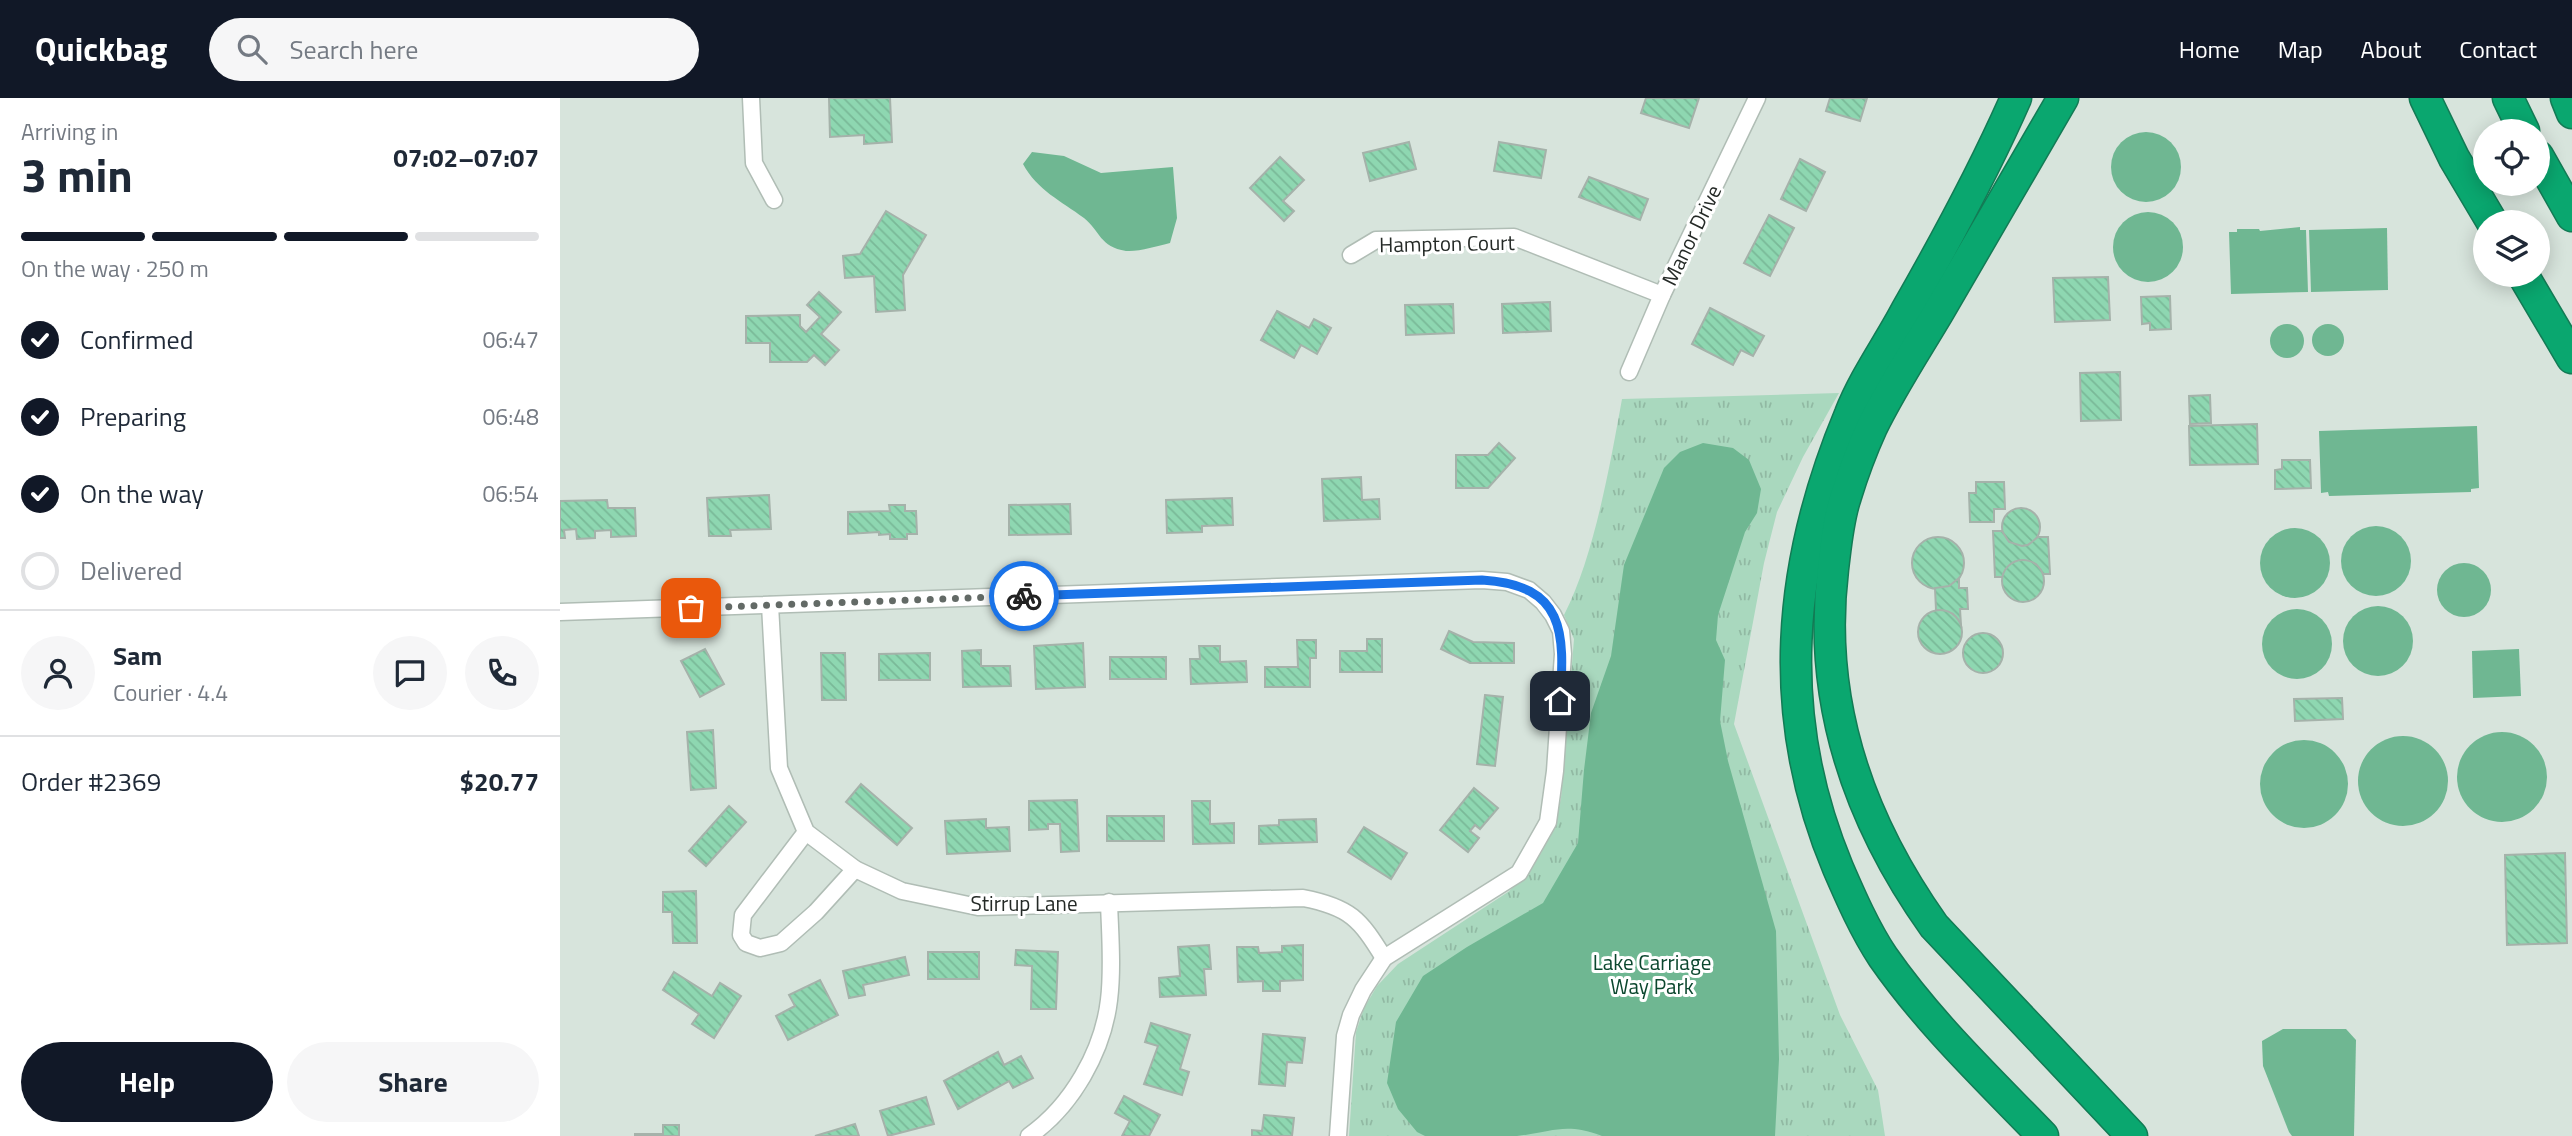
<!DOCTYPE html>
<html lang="en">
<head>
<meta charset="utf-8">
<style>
  :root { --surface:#fff; --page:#f6f6f7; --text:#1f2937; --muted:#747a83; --line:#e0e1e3; --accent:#111827 }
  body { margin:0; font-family:"Titillium Web",sans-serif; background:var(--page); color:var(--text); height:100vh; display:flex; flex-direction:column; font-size:26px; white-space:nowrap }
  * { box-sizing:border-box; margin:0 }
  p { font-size:23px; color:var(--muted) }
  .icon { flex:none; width:38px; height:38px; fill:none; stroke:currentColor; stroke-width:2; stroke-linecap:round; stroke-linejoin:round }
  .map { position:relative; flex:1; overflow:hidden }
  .drawer { display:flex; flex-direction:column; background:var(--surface); width:560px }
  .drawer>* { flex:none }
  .fabs { position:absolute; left:1913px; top:21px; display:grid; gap:14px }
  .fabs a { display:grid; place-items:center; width:77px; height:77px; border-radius:50%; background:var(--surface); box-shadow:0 4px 18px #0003; font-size:35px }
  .pin { position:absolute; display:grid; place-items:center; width:60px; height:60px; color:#fff; margin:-30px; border-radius:14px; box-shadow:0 4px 10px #0006 }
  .courier { position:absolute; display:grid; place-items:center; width:70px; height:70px; margin:-35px; border:5px solid #1a73e8; border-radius:50%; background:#fff; color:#222; box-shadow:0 2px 9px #0007 }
  .headline em { font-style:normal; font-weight:700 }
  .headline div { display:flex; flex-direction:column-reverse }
  .headline { display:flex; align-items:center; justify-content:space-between; height:119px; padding:0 21px }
  h1 { font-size:46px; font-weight:700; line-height:52px }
  .bar { display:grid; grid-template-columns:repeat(4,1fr); gap:10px 7px; align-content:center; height:84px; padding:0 21px }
  .bar i { height:9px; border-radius:5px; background:var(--line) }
  .bar .selected { background:var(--accent) }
  .bar p { grid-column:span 4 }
  .line { display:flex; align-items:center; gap:18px; padding:0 21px; border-top:2px solid var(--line) }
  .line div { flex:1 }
  .round { display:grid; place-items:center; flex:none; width:74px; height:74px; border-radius:37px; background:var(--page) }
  ol { padding:0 21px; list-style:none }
  li { display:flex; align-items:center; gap:21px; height:77px }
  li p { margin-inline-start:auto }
  li .icon { padding:7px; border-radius:50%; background:var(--accent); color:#fff; stroke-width:4 }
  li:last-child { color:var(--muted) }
  li i { width:38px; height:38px; border:4px solid var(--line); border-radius:50% }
  .action { display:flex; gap:14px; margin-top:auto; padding:14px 21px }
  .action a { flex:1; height:80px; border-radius:42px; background:var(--accent); color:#fff; font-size:28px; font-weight:700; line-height:80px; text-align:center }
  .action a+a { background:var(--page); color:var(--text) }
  header { display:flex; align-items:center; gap:42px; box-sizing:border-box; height:98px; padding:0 35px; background:var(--accent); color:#fff }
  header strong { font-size:33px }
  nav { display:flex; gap:38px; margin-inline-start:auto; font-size:24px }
  .search { width:490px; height:63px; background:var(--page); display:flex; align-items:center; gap:18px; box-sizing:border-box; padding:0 24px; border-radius:38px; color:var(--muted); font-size:26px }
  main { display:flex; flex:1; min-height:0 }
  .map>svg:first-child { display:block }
  .park { fill:url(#park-tufts) }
  .water { fill:#6fb792 }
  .building { fill:url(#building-back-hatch); stroke:#a5b2aa; stroke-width:2 }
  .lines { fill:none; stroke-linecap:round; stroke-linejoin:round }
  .street-casing { stroke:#b0bdb5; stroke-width:19 }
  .highway-casing { stroke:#137b55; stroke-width:33 }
  .street { stroke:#fff; stroke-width:16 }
  .highway { stroke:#0aa76f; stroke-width:30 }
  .done { stroke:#636a66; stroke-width:7; stroke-dasharray:0 12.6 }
  .route { stroke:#1a73e8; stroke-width:9 }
  .labels { text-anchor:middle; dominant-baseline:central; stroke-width:6; stroke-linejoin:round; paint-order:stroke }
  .street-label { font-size:21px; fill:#242926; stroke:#fff }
  .park-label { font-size:21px; fill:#0b472e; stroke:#fff }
</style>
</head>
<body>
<header>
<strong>Quickbag</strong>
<div class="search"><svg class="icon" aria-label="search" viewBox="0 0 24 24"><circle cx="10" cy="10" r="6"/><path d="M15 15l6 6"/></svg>Search here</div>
<nav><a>Home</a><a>Map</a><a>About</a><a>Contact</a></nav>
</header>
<main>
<section class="drawer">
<div class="headline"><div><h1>3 min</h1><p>Arriving in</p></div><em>07:02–07:07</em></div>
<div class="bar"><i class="selected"></i><i class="selected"></i><i class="selected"></i><i></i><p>On the way · 250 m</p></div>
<ol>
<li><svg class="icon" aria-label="check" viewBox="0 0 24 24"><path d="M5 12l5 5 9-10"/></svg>Confirmed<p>06:47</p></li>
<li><svg class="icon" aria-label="check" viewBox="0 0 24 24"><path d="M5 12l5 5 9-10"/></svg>Preparing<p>06:48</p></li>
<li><svg class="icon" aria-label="check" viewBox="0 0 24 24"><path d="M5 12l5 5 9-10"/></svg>On the way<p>06:54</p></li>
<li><i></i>Delivered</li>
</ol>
<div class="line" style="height:126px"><a class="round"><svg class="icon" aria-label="person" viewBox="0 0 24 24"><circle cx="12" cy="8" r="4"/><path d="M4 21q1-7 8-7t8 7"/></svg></a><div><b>Sam</b><p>Courier · 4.4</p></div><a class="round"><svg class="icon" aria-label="chat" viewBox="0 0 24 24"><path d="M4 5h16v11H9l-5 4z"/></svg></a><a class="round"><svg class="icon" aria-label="phone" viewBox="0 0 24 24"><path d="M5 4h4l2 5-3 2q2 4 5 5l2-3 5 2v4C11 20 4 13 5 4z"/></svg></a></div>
<div class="line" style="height:91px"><div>Order #2369</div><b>$20.77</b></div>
<div class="action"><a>Help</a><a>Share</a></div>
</section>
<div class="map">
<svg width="2012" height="1038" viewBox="0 0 2012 1038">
  <defs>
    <pattern id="park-tufts" width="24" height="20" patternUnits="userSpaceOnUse" patternTransform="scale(1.75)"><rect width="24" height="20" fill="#a9d8be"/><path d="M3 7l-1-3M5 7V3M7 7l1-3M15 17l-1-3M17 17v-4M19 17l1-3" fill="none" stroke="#91b9a3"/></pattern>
    <pattern id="building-back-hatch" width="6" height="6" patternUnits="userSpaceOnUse" patternTransform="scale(1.75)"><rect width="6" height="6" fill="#8ed7b1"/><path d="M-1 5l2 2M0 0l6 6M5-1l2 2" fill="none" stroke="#7ab998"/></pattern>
  </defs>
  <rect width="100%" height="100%" fill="#d7e4dc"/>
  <!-- park -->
  <path class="park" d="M1279,295l-36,64 -26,55 -13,51 -30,161 106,291 38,75 7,46h-536l7,-104 8,-24 13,-22 21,-22 110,-72 14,-13 19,-26 13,-25 7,-30 13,-159 -10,-24c30,-58 46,-150 58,-216z"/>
  <!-- water -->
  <g class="water">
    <circle cx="1586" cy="69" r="35"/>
    <path d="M472,54l32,4 37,17 72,-6 4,51 -7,25c-13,3 -31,9 -44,8 -26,-4 -26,-20 -42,-33 -23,-17 -47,-28 -61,-54z"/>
    <circle cx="1588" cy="149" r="35"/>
    <polygon points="1740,129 1740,132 1746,132 1748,194 1671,196 1669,134 1677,134 1677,131 1699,131 1700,133"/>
    <polygon points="1827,130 1828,192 1751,194 1749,132"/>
    <circle cx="1768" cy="242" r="16"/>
    <circle cx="1727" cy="243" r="17"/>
    <polygon points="1917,328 1919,390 1911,391 1911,394 1769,398 1768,394 1761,395 1759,333"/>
    <path d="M1143,345l30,5 16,12 12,29 -4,24 -12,19 -27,83 -2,25 9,20 -5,61 8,40 48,170 3,128 -4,77h-173c-38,-14 -48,-4 -85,0 -30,0 -62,0 -92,0l-8,-4 -19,-23 -11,-26 9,-61 27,-46 44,-29 76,-44 35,-60 6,-73 7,-57 20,-57 13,-91 40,-97 16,-16z"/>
    <circle cx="1816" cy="463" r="35"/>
    <circle cx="1735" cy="465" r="35"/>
    <circle cx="1904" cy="492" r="27"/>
    <circle cx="1818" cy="543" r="35"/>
    <circle cx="1737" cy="546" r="35"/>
    <polygon points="1959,551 1961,598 1913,600 1912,553"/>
    <circle cx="1942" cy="679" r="45"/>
    <circle cx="1843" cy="683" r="45"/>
    <circle cx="1744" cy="686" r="44"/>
    <polygon points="1723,931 1786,931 1796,942 1794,1038 1732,1038 1729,1034 1703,968 1702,943"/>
  </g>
  <!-- building -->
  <g class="building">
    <polygon points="269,0 330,0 332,44 304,46 304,37 270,39"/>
    <polygon points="1086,0 1139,0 1129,30 1081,15"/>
    <polygon points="1270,0 1307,0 1300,23 1266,13"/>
    <polygon points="849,44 856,71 810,83 803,55"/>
    <polygon points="939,44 986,52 981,80 934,73"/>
    <polygon points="720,59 744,82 723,103 734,113 724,123 690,90"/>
    <polygon points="1240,61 1265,74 1246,113 1221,101"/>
    <polygon points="1029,79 1088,101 1080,122 1019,99"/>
    <polygon points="326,113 366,137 343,177 345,212 316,214 314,178 285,180 283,158 300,156"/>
    <polygon points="1209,117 1234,130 1210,178 1184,165"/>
    <polygon points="1548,179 1550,222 1495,224 1493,180"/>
    <polygon points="259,194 281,214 261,236 279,252 265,267 254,257 247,264 210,264 210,245 186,245 186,218 240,217 240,228 246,234 260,219 247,207"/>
    <polygon points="1610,198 1611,231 1590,232 1590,225 1582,226 1581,199"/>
    <polygon points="990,204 991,233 943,235 942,206"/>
    <polygon points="893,206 894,235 846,237 845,207"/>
    <polygon points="1150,210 1204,238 1193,258 1181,252 1173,267 1132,246"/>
    <polygon points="717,213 749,230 754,221 771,230 757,256 741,247 734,260 701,242"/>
    <polygon points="1560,274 1561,322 1521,323 1520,275"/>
    <polygon points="1650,297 1651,325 1630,326 1629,298"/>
    <polygon points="1697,326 1698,366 1630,367 1629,328"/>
    <polygon points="939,345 955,360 928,390 896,390 896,357 928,357"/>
    <polygon points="1722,362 1750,362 1751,390 1715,391 1715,372 1722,371"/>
    <polygon points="801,379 802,402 819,401 820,421 764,423 762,381"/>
    <polygon points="1416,384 1444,384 1445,411 1434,411 1434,424 1410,424 1409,395 1416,395"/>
    <polygon points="209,397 211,431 170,432 171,438 149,438 147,400"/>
    <polygon points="672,400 673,427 642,428 642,434 607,435 606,402"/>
    <polygon points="47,402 48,410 75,410 76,438 51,439 51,432 35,433 35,440 17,441 16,431 4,432 5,440 0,440 0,403"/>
    <polygon points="510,406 511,436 449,437 449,407"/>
    <polygon points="329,407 345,407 345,413 356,413 357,436 347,436 347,441 330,441 330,436 319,437 319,434 288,436 288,414 330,413"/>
    <circle cx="1461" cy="429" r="19"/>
    <polygon points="1433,433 1442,433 1449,444 1462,448 1468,447 1478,439 1488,439 1490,476 1483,476 1476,466 1463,462 1450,467 1443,479 1435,479"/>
    <circle cx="1378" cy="465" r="26"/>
    <circle cx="1463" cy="483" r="21"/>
    <polygon points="1399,480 1399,490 1407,490 1408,511 1400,511 1401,527 1393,516 1376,512 1375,490 1389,488"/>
    <circle cx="1380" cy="534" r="22"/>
    <polygon points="889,533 913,544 954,545 954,565 910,565 881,551"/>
    <circle cx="1423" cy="555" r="20"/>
    <polygon points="807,541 822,541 822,574 780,574 780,553 807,553"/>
    <polygon points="737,542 756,542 756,560 750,560 750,589 705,589 705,569 738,569"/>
    <polygon points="523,545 525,589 476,591 474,548"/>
    <polygon points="639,548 660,548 660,564 686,563 687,584 631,586 630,561 640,561"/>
    <polygon points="145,551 164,586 140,599 121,563"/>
    <polygon points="421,552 421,568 450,568 451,588 403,589 402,553"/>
    <polygon points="261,555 285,555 286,602 262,602"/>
    <polygon points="370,555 370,582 319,582 319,556"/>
    <rect x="550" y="559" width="56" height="22"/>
    <polygon points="925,597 943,599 935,668 917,666"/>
    <polygon points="1782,600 1783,621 1735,623 1734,601"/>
    <polygon points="153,632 156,690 131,692 127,634"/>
    <polygon points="301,686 352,730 337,747 286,704"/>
    <polygon points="914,690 938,710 920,731 915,727 910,733 919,740 908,754 880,732"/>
    <polygon points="517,702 519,753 501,754 500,726 488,726 488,731 469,732 469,703"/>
    <polygon points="632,703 650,703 650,726 674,725 674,745 633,746"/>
    <polygon points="169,708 186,724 146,768 129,753"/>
    <rect x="547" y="718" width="57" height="25"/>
    <polygon points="426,721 426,730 449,729 450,753 387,756 385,723"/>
    <polygon points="756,721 757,744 699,746 699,728 719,727 719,722"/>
    <polygon points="804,729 847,755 831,781 788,754"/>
    <polygon points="2005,755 2007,845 1947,847 1945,757"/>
    <polygon points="136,793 137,845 113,845 112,814 103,814 103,794"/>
    <polygon points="649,847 651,871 644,871 646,897 600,899 599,880 620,878 618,849"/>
    <polygon points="743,847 743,882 720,883 720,893 703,893 703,883 678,884 677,849 698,849 699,855 722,854 722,848"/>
    <polygon points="456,852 498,854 496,911 471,911 472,868 455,867"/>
    <rect x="368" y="854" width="51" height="27"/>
    <polygon points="345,859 349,877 303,887 305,897 289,900 283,873"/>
    <polygon points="114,874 152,898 160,885 181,898 154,940 132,926 139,916 103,892"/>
    <polygon points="260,882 278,917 228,942 216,918 235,908 229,897"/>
    <polygon points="591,925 630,937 620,971 629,974 622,997 584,986 598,948 585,944"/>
    <polygon points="703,936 745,940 742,965 727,964 725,988 699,986"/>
    <polygon points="438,954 444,967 461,958 473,980 453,990 449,983 398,1011 384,983"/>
    <polygon points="564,998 600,1017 589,1038 562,1038 570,1023 555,1015"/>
    <polygon points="366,999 374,1026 328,1038 320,1013"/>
    <polygon points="704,1017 734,1020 732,1038 692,1038 692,1032 702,1033"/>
    <polygon points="295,1026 299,1038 255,1038"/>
    <polygon points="103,1027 119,1027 119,1038 75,1038 75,1036 103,1036"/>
  </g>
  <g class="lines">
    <!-- street casing -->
    <g class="street-casing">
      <g id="street">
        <polyline points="191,0 194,65 214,102"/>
        <polyline points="791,157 816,142 954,139 1102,197"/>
        <polyline points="1069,274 1102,197 1197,0"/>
        <path d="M210,507l9,163 27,64 49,37 47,22 76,16 325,-9c47,9 57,21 81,60"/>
        <polyline points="0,514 922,482 947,484 969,492 983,504 993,517 1001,533 1003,556 995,673 988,724 959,775 824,860 803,892 791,917 785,938 778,1038"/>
        <polyline points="246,734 183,817 181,837 186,845 200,850 221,845 256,814 295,771"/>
        <path d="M469,1038c43,-30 74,-85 80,-136 4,-32 1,-66 0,-98"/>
      </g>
    </g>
    <!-- highway casing -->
    <g class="highway-casing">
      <g id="highway">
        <path d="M1456,0c-32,73 -70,143 -110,213 -18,34 -42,67 -56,103 -63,151 -76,301 -12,454 13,30 27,62 45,89 46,66 104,121 160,179"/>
        <path d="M1503,0c-42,72 -83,143 -125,215 -22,37 -47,75 -66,114 -10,22 -19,46 -26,69 -8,23 -10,49 -13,73 -16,132 25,250 101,357l198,210"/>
        <polyline points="1865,0 1894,60 1932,124"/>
        <polyline points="1948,0 1964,33"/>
        <polyline points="2006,0 2012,15"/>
        <polyline points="1978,58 2012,118"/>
        <polyline points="1963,177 2012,260"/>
      </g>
    </g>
    <!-- street -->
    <use href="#street" class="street"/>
    <!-- highway -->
    <use href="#highway" class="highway"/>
  </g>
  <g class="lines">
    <!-- done -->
    <polyline class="done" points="131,510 464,498"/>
    <!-- route -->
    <path class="route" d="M464,498l458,-16c83,5 83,52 78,121"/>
  </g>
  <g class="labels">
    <!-- street labels -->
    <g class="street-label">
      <text transform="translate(1131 137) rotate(-64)">Manor Drive</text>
      <text transform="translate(887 145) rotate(-1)">Hampton Court</text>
      <text x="464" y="805">Stirrup Lane</text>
    </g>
    <!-- park labels -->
    <g class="park-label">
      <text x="1092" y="864">Lake Carriage<tspan x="1092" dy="24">Way Park</tspan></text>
    </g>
  </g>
</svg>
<div class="fabs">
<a><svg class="icon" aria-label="locate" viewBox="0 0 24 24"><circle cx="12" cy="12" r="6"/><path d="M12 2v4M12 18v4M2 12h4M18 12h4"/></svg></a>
<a><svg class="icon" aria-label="layers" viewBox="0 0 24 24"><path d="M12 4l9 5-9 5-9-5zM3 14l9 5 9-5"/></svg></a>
</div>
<div class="pin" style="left:131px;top:510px;background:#ea580c"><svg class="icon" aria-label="bag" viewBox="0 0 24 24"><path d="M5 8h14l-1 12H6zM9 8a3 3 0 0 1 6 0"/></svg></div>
<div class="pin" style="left:1000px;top:603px;background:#1f2937"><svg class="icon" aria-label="home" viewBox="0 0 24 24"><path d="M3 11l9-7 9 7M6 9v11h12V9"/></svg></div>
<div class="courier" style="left:464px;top:498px"><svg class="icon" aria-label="bike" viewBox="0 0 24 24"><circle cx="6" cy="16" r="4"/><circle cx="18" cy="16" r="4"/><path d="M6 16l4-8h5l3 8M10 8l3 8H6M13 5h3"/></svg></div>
</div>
</main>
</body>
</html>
